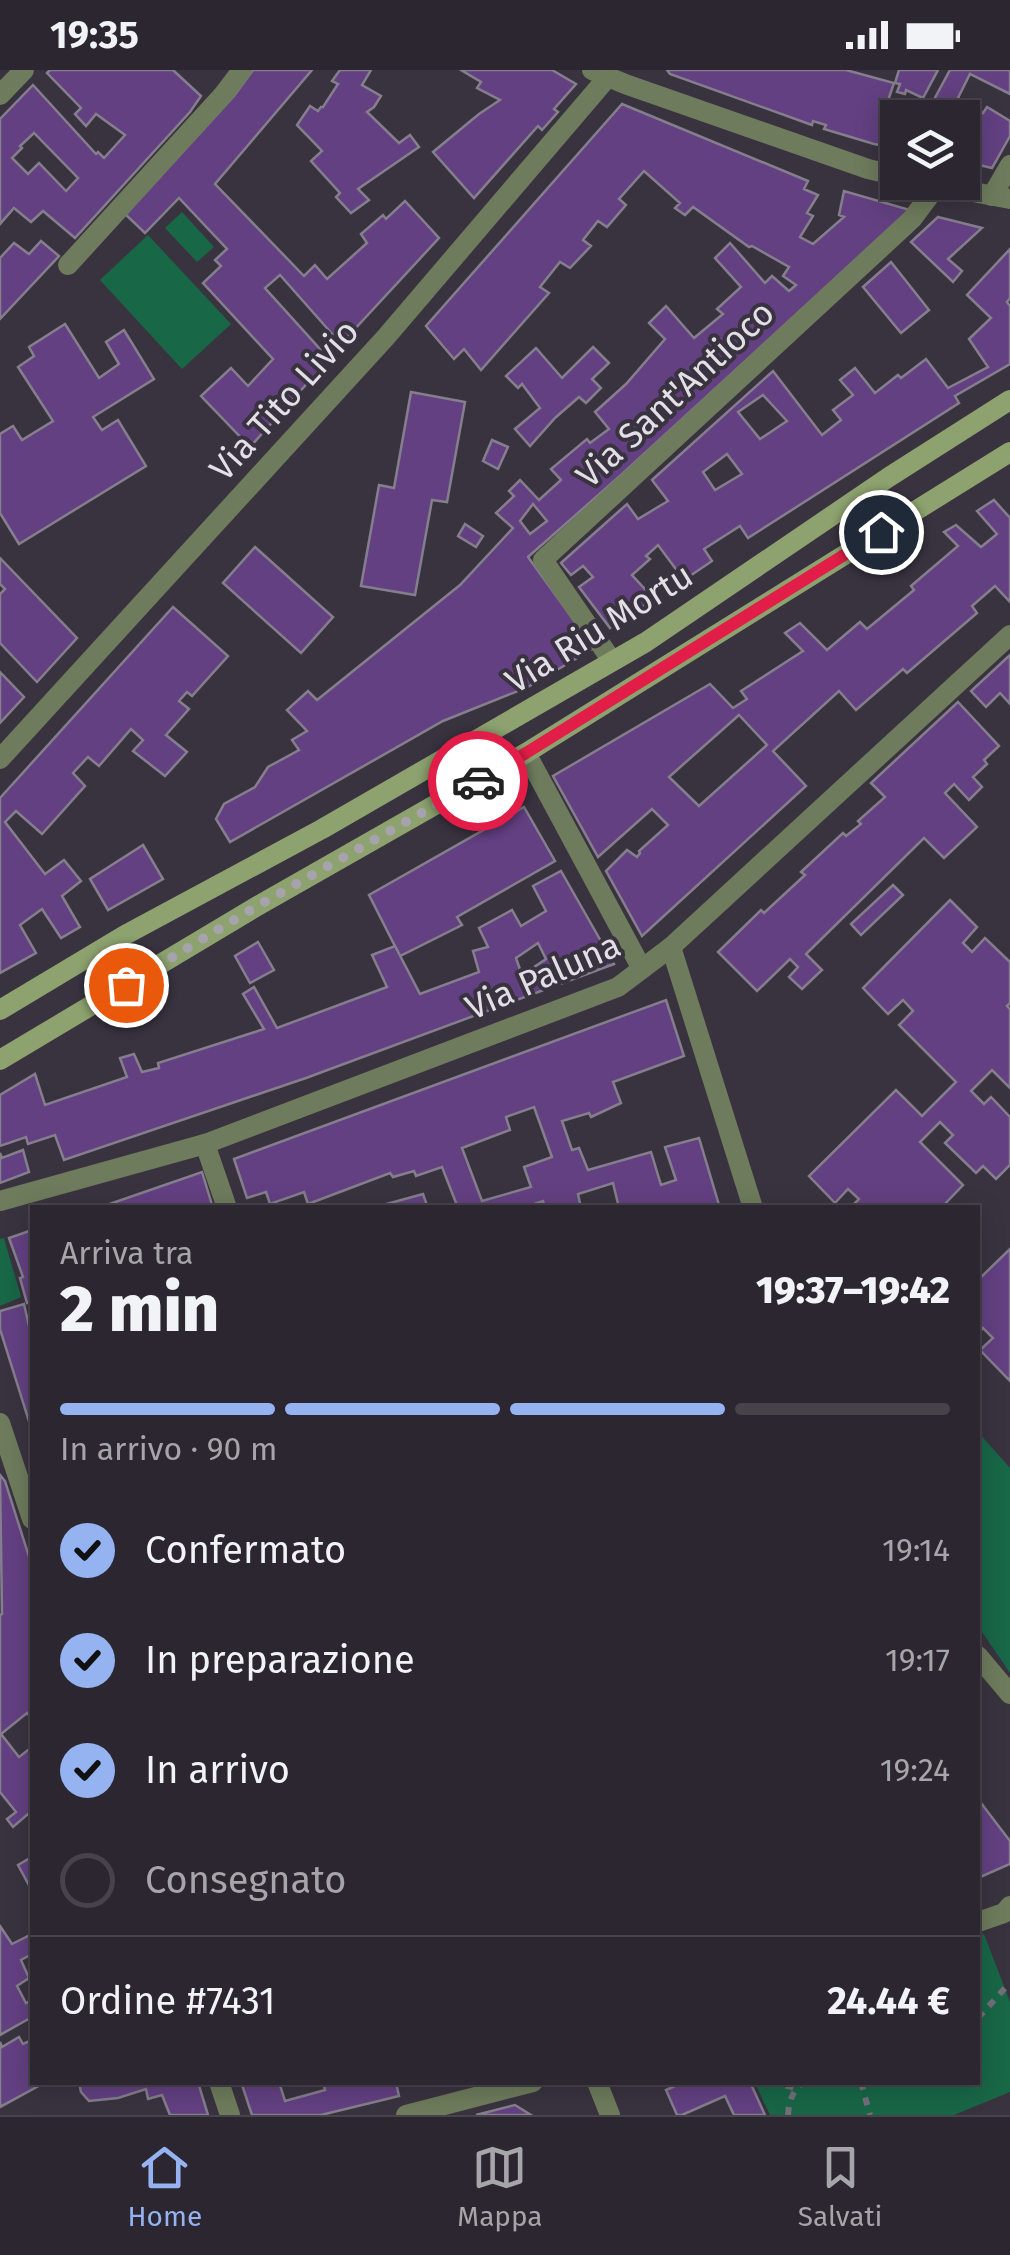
<!DOCTYPE html>
<html lang="it">
<head>
<meta charset="utf-8">
<style>
  :root { --surface:#2b262f; --page:#37323b; --text:#f1f3f6; --muted:#a6a5aa; --line:#47434b; --accent:#95b2f1 }
  body { margin:0; font-family:"Fira Sans",sans-serif; background:var(--page); color:var(--text); height:100vh; display:flex; flex-direction:column; font-size:38px; white-space:nowrap }
  * { box-sizing:border-box; margin:0 }
  p { font-size:32px; color:var(--muted) }
  .icon { flex:none; width:55px; height:55px; fill:none; stroke:currentColor; stroke-width:2; stroke-linecap:round; stroke-linejoin:round }
  .map { position:relative; flex:1; overflow:hidden }
  .details { position:absolute; left:30px; top:1135px; width:950px; height:880px; display:flex; flex-direction:column; background:var(--surface); border-radius:0px; box-shadow:0 5px 25px #0003,0 0 0 2px var(--line) }
  .details>* { flex:none }
  .fabs { position:absolute; left:880px; top:30px; display:grid; gap:20px }
  .fabs a { display:grid; place-items:center; width:100px; height:100px; border-radius:0px; background:var(--surface); box-shadow:0 5px 25px #0003,0 0 0 2px var(--line); font-size:50px }
  .pin { position:absolute; display:grid; place-items:center; width:85px; height:85px; color:#fff; margin:-42px; border:5px solid #fff; border-radius:50%; box-shadow:0 2px 10px #0007 }
  .courier { position:absolute; display:grid; place-items:center; width:100px; height:100px; margin:-50px; border:8px solid #e11d48; border-radius:50%; background:#fff; color:#222; box-shadow:0 2px 12px #0007 }
  .overview em { font-style:normal; font-weight:800 }
  .overview div { display:flex; flex-direction:column-reverse }
  .overview { display:flex; align-items:center; justify-content:space-between; height:170px; padding:0 30px }
  h1 { font-size:65px; font-weight:800; line-height:75px }
  .bar { display:grid; grid-template-columns:repeat(4,1fr); gap:15px 10px; align-content:center; height:120px; padding:0 30px }
  .bar i { height:12px; border-radius:8px; background:var(--line) }
  .bar .active { background:var(--accent) }
  .bar p { grid-column:span 4 }
  .line { display:flex; align-items:center; gap:25px; padding:0 30px; border-top:2px solid var(--line) }
  .line div { flex:1 }
  ol { padding:0 30px; list-style:none }
  li { display:flex; align-items:center; gap:30px; height:110px }
  li p { margin-inline-start:auto }
  li .icon { padding:10px; border-radius:50%; background:var(--accent); color:#111; stroke-width:4 }
  li:last-child { color:var(--muted) }
  li i { width:55px; height:55px; border:5px solid var(--line); border-radius:50% }
  .status { display:flex; justify-content:space-between; align-items:center; height:70px; padding:0 50px; background:var(--surface); direction:ltr }
  .status svg { height:28px; fill:currentColor }
  .dock { display:flex; justify-content:space-around; align-items:center; height:140px; border-top:2px solid var(--line); background:var(--surface); font-size:28px; color:var(--muted) }
  .dock a { display:grid; justify-items:center; gap:5px }
  .dock .active { color:var(--accent) }
  .map>svg:first-child { display:block }
  .green { fill:#186747 }
  .building { fill:#634082; stroke:#857e8d; stroke-width:2.5; fill-rule:evenodd }
  .lines { fill:none; stroke-linecap:round; stroke-linejoin:round }
  .path { stroke:#736e79; stroke-width:6; stroke-dasharray:8 8; stroke-linecap:butt }
  .street { stroke:#6e7b5c; stroke-width:20 }
  .secondary { stroke:#8da26f; stroke-width:20 }
  .done { stroke:#a7a3ac; stroke-width:10; stroke-dasharray:0 18 }
  .route { stroke:#e11d48; stroke-width:12 }
  .labels { text-anchor:middle; dominant-baseline:central; stroke-width:8; stroke-linejoin:round; paint-order:stroke }
  .street-label { font-size:35px; fill:#e2dfe7; stroke:#39333f }
</style>
</head>
<body>
<div class="status"><b>19:35</b><svg viewBox="0 0 49 12"><path d="M0 12V9h3v3zM5 12V6h3v6zM10 12V3h3v9zM15 12V0h3v12zM26 1h20v11H26zM47 4h2v5h-2z"/></svg></div>
<div class="map">
<svg width="1010" height="2045" viewBox="0 0 1010 2045">
  <rect width="100%" height="100%" fill="#39333f"/>
  <!-- green -->
  <g class="green">
    <polygon points="182,142 214,177 197,192 165,158"/>
    <polygon points="148,165 231,254 182,299 100,210"/>
    <polygon points="4,1168 21,1227 0,1236 0,1169"/>
    <polygon points="978,1362 1010,1398 1010,1603 978,1556"/>
    <polygon points="984,1864 1010,1932 1010,2022 954,2045 770,2045 755,2013 978,2012 978,1866"/>
  </g>
  <!-- building -->
  <g class="building">
    <path d="M50,0h123l28,26 -11,16 -115,126 -32,-27 -12,11 -17,-14 -14,16v-105l33,-34 63,69 2,-2 6,6 21,-23 -29,-21 -10,12 -11,-12 6,-6 -34,-35zM34,63l44,45 -12,13 -27,-28 -11,11 -16,-16 10,-10 -2,-2z"/>
    <polygon points="253,0 312,0 215,114 304,206 315,195 327,209 367,173 361,164 383,145 386,149 405,131 439,168 341,274 280,205 265,218 329,289 250,377 201,326 231,298 248,316 273,289 203,213 221,196 215,190 227,179 179,128 145,163 125,144 234,26"/>
    <polygon points="340,0 371,0 362,15 381,26 374,37 367,42 399,73 410,65 419,77 358,119 369,130 351,143 336,127 340,123 311,91 322,81 297,55 310,36 318,41 321,37 323,37 338,14 332,11"/>
    <polygon points="461,0 552,0 576,14 554,39 558,42 542,60 538,56 474,128 433,82 479,44 500,30 477,18 481,12"/>
    <polygon points="667,0 846,0 894,13 880,54 893,57 885,76 874,74 824,59 826,55 813,51 812,55 670,4"/>
    <polygon points="899,0 938,0 923,28 906,20 905,24 897,22 900,14 895,13"/>
    <polygon points="950,0 1010,0 1010,24 970,4 958,28 983,43 987,37 1010,51 1010,66 992,98 962,91 962,48 924,48"/>
    <path d="M622,34l186,77 -4,8 14,6 -11,18 6,3 -13,21 13,7 31,-27 -5,-2 5,-24 66,19 -290,266 -92,81 66,91 -66,39 -85,34 -213,121 -14,-23 8,-15 31,-17 13,-20 31,-17 -7,-10 15,-9 -20,-21 21,-19 9,9 143,-115 53,-57 -17,-15 18,-17 -5,-5 11,-11 19,20 22,-20 -10,-11 36,-30 3,4 19,-14 -14,-17 31,-28 39,-45 -16,-16 17,-17 28,32 29,-24 -6,-5 24,-22 -26,-29 15,-15 35,40 7,-7 17,15 7,-6 -13,-9 6,-9 -37,-21 -3,1 -56,-40 -8,8 -10,-7 5,-5 -36,-32 -25,28 7,6 -19,22 -9,-6 -15,19 8,6 -21,22 -10,-6 -20,25 9,6 -68,77 -17,-21 -10,10 -28,-33zM533,434l14,17 -17,13 -10,-13z"/>
    <polygon points="938,147 982,158 948,189 962,201 953,212 911,172"/>
    <polygon points="41,171 59,186 0,249 0,188 14,173 29,184"/>
    <path d="M1010,179v49l-3,4 3,4v58l-55,32 4,7 -211,135 -8,-12 -36,23 8,12 -28,19 -26,-35 -12,11 4,3 -18,16 22,24 -44,29 -31,-41 14,-10 -10,-11 -12,9 -10,-12 66,-59 11,15 30,-18 -16,-21 121,-109 49,64 19,-15 -8,-10 20,-15 -13,-15 15,-12 20,25 23,-18 3,3 25,-19 22,29 40,-21 -19,-28 22,-21 -24,-23zM763,325l24,26 -27,18 -22,-27zM727,384l15,20 -27,16 -12,-18z"/>
    <polygon points="891,192 929,240 901,263 863,217"/>
    <polygon points="65,254 99,308 119,294 106,272 124,260 154,309 93,347 102,360 118,350 146,396 19,474 0,443 0,364 13,356 22,370 53,351 18,297 34,286 29,277"/>
    <polygon points="593,277 609,293 592,309 601,318 586,333 579,327 555,348 530,376 515,359 540,338 522,314 518,318 506,306 536,278 562,308"/>
    <polygon points="411,322 465,332 447,432 432,430 415,525 361,516 379,415 394,418"/>
    <polygon points="492,370 508,377 498,399 483,391"/>
    <path d="M994,430l16,18v84l-15,-16 -23,20 5,7 -70,60 -4,-4 -47,41 -17,-19 -66,60 33,35 -164,150 -36,-65 21,-21 10,7 3,-4 -1,-2 29,-26 -16,-16 -54,48 -45,-81 157,-92 23,24 14,-9 -6,-8 62,-40 -18,-18 15,-10 27,27 33,-28 7,7 47,-39 -3,-4 47,-40 -14,-14 12,-7 25,22 16,-13 -20,-23zM739,645l28,30 -68,61 -30,-29z"/>
    <polygon points="465,454 483,466 476,477 458,466"/>
    <polygon points="255,477 333,547 301,583 223,513"/>
    <polygon points="0,488 77,568 37,612 0,573 0,524 5,519 0,514"/>
    <polygon points="173,537 228,586 192,626 187,622 179,631 189,639 166,665 187,682 165,706 133,681 143,670 131,659 99,696 88,687 73,703 85,716 42,764 16,741 5,752 45,804 64,790 81,811 62,826 80,857 61,868 42,839 20,855 36,883 0,903 0,728"/>
    <polygon points="1010,585 1010,634 1000,623 986,637 971,621"/>
    <polygon points="0,602 24,627 0,653"/>
    <polygon points="958,632 999,676 984,690 987,694 973,707 982,717 969,730 954,714 945,723 977,757 944,788 924,768 806,884 822,900 802,919 789,907 798,897 790,889 757,921 718,882 761,840 764,843 805,805 801,802 843,763 846,766 861,754 858,751 885,727 871,713"/>
    <polygon points="524,737 555,791 457,847 462,855 400,886 369,825"/>
    <polygon points="143,775 163,809 108,840 90,809"/>
    <path d="M561,801l53,93 -308,114 -242,82 -9,-25 -27,9 -2,-7 -26,9v-51l35,-21 10,31 82,-28 -7,-19 14,-4 8,18 17,-4 -1,-5 106,-34 -21,-35 11,-7 23,41 110,-41 -15,-32 23,-9 25,48 59,-22 -6,-21 15,-4 -9,-19 33,-18 9,16 25,-15 -13,-25zM538,873l8,16 -24,16 -6,-17z"/>
    <polygon points="893,815 903,825 861,865 851,854"/>
    <polygon points="950,830 977,857 963,873 972,882 985,868 1010,892 1010,933 1007,936 1010,939 1010,1018 992,1000 971,1021 984,1034 991,1027 1010,1047 1010,1095 996,1109 983,1096 976,1103 945,1073 953,1065 940,1052 920,1072 963,1115 941,1138 850,1138 859,1129 848,1119 835,1133 809,1106 896,1020 922,1046 956,1012 899,955 913,941 903,930 888,944 863,918"/>
    <polygon points="258,872 274,900 250,913 235,886"/>
    <path d="M666,930l18,56 -71,26 8,21 -30,14 -2,-4 -27,8 10,29 7,-2 9,22 63,-18 10,33 15,-5 -11,-33 34,-9 20,67 -10,3h-90l-6,-25 -35,11 3,14h-36l-2,-7 -21,7h-64l-16,-41 -26,9 -2,-5 -21,6 -3,-4 -82,31 -4,-12 -34,12 -4,-12 -19,6 -13,-39zM534,1037l18,50 -28,10 7,20 -49,14 -20,-53 48,-18 -4,-13z"/>
    <polygon points="23,1080 29,1102 0,1113 0,1083 2,1088"/>
    <polygon points="202,1102 213,1138 98,1138"/>
    <polygon points="423,1124 428,1138 372,1138"/>
    <polygon points="32,1160 32,1232 27,1233 20,1208 23,1207 9,1168"/>
    <polygon points="1010,1179 1010,1311 980,1280 993,1268 983,1258 978,1263 978,1210"/>
    <polygon points="24,1234 29,1256 32,1255 32,1361 0,1259 0,1241"/>
    <polygon points="0,1405 5,1411 32,1496 32,1649 27,1643 1,1664 19,1687 32,1677 32,1749 28,1744 13,1757 7,1749 16,1742 0,1722 0,1545 2,1544"/>
    <polygon points="978,1729 1010,1771 1010,1794 978,1808"/>
    <polygon points="32,1787 32,1821 18,1795"/>
    <polygon points="0,1856 12,1874 32,1864 32,1884 21,1890 29,1908 17,1916 26,1933 32,1930 32,1947 0,1965"/>
    <polygon points="19,1967 23,1974 32,1970 32,2012 46,2012 0,2037 0,1972 2,1977"/>
    <polygon points="79,2012 198,2012 208,2045 170,2045 162,2025 148,2029 146,2019 118,2028 89,2031 81,2022"/>
    <polygon points="241,2012 279,2012 285,2031 325,2020 323,2012 396,2012 399,2026 321,2045 252,2045"/>
    <polygon points="684,2012 750,2012 765,2045 734,2045 725,2026 682,2045 677,2045 666,2020"/>
    <polygon points="515,2035 531,2045 476,2045"/>
  </g>
  <g class="lines">
    <!-- path -->
    <g class="path">
      <polyline points="978,1948 1006,1917"/>
      <polyline points="770,2012 796,2018"/>
      <polyline points="861,2012 870,2045"/>
      <path d="M788,2045c1,-14 4,-23 15,-33"/>
    </g>
    <!-- street -->
    <g class="street">
      <polyline points="592,0 625,14 868,99 898,106"/>
      <polyline points="0,25 24,0"/>
      <polyline points="920,112 1010,129"/>
      <polyline points="992,126 1010,95"/>
      <polyline points="68,195 223,25 242,0"/>
      <polyline points="612,591 543,490 912,149 936,117"/>
      <polyline points="526,683 642,899"/>
      <polyline points="0,689 386,267 607,8"/>
      <polyline points="671,877 753,1138"/>
      <polyline points="205,1074 227,1138"/>
      <polyline points="0,1131 205,1074 618,917 671,877 1010,565"/>
      <polyline points="0,1353 32,1449"/>
      <polyline points="978,1586 1010,1624"/>
      <polyline points="978,1852 1004,1843 1010,1836"/>
      <polyline points="219,2012 230,2045"/>
      <polyline points="597,2012 610,2045"/>
      <polyline points="406,2045 533,2012"/>
    </g>
    <!-- secondary -->
    <g class="secondary">
      <polyline points="0,940 125,865 322,759 646,572 889,407 1010,330"/>
      <polyline points="0,990 254,838 526,683 1010,382"/>
    </g>
  </g>
  <g class="lines">
    <!-- done -->
    <polyline class="done" points="126,915 254,838 478,711"/>
    <!-- route -->
    <polyline class="route" points="478,711 526,683 881,462"/>
  </g>
  <g class="labels">
    <!-- street labels -->
    <g class="street-label">
      <text transform="translate(675 324) rotate(-43)">Via Sant'Antioco</text>
      <text transform="translate(284 330) rotate(-48)">Via Tito Livio</text>
      <text transform="translate(599 558) rotate(-32)">Via Riu Mortu</text>
      <text transform="translate(543 906) rotate(-24)">Via Paluna</text>
    </g>
  </g>
</svg>
<div class="fabs">
<a><svg class="icon" aria-label="layers" viewBox="0 0 24 24"><path d="M12 4l9 5-9 5-9-5zM3 14l9 5 9-5"/></svg></a>
</div>
<div class="pin" style="left:126px;top:915px;background:#ea580c"><svg class="icon" aria-label="bag" viewBox="0 0 24 24"><path d="M5 8h14l-1 12H6zM9 8a3 3 0 0 1 6 0"/></svg></div>
<div class="pin" style="left:881px;top:462px;background:#1f2937"><svg class="icon" aria-label="home" viewBox="0 0 24 24"><path d="M3 11l9-7 9 7M6 9v11h12V9"/></svg></div>
<div class="courier" style="left:478px;top:711px"><svg class="icon" aria-label="car" viewBox="0 0 24 24"><path d="M5 17H2v-5l4-1 3-4h7l3 4 3 1v5h-3M9 17h6M6 11h13"/><circle cx="7" cy="17" r="2"/><circle cx="17" cy="17" r="2"/></svg></div>
<section class="details">
<div class="overview"><div><h1>2 min</h1><p>Arriva tra</p></div><em>19:37–19:42</em></div>
<div class="bar"><i class="active"></i><i class="active"></i><i class="active"></i><i></i><p>In arrivo · 90 m</p></div>
<ol>
<li><svg class="icon" aria-label="check" viewBox="0 0 24 24"><path d="M5 12l5 5 9-10"/></svg>Confermato<p>19:14</p></li>
<li><svg class="icon" aria-label="check" viewBox="0 0 24 24"><path d="M5 12l5 5 9-10"/></svg>In preparazione<p>19:17</p></li>
<li><svg class="icon" aria-label="check" viewBox="0 0 24 24"><path d="M5 12l5 5 9-10"/></svg>In arrivo<p>19:24</p></li>
<li><i></i>Consegnato</li>
</ol>
<div class="line" style="height:130px"><div>Ordine #7431</div><b>24.44 €</b></div>
</section>
</div>
<nav class="dock">
<a class="active"><svg class="icon" aria-label="home" viewBox="0 0 24 24"><path d="M3 11l9-7 9 7M6 9v11h12V9"/></svg>Home</a>
<a><svg class="icon" aria-label="map" viewBox="0 0 24 24"><path d="M3 6l6-2 6 2 6-2v14l-6 2-6-2-6 2zM9 4v14M15 6v14"/></svg>Mappa</a>
<a><svg class="icon" aria-label="saved" viewBox="0 0 24 24"><path d="M7 4h10v16l-5-4-5 4z"/></svg>Salvati</a>
</nav>
</body>
</html>
